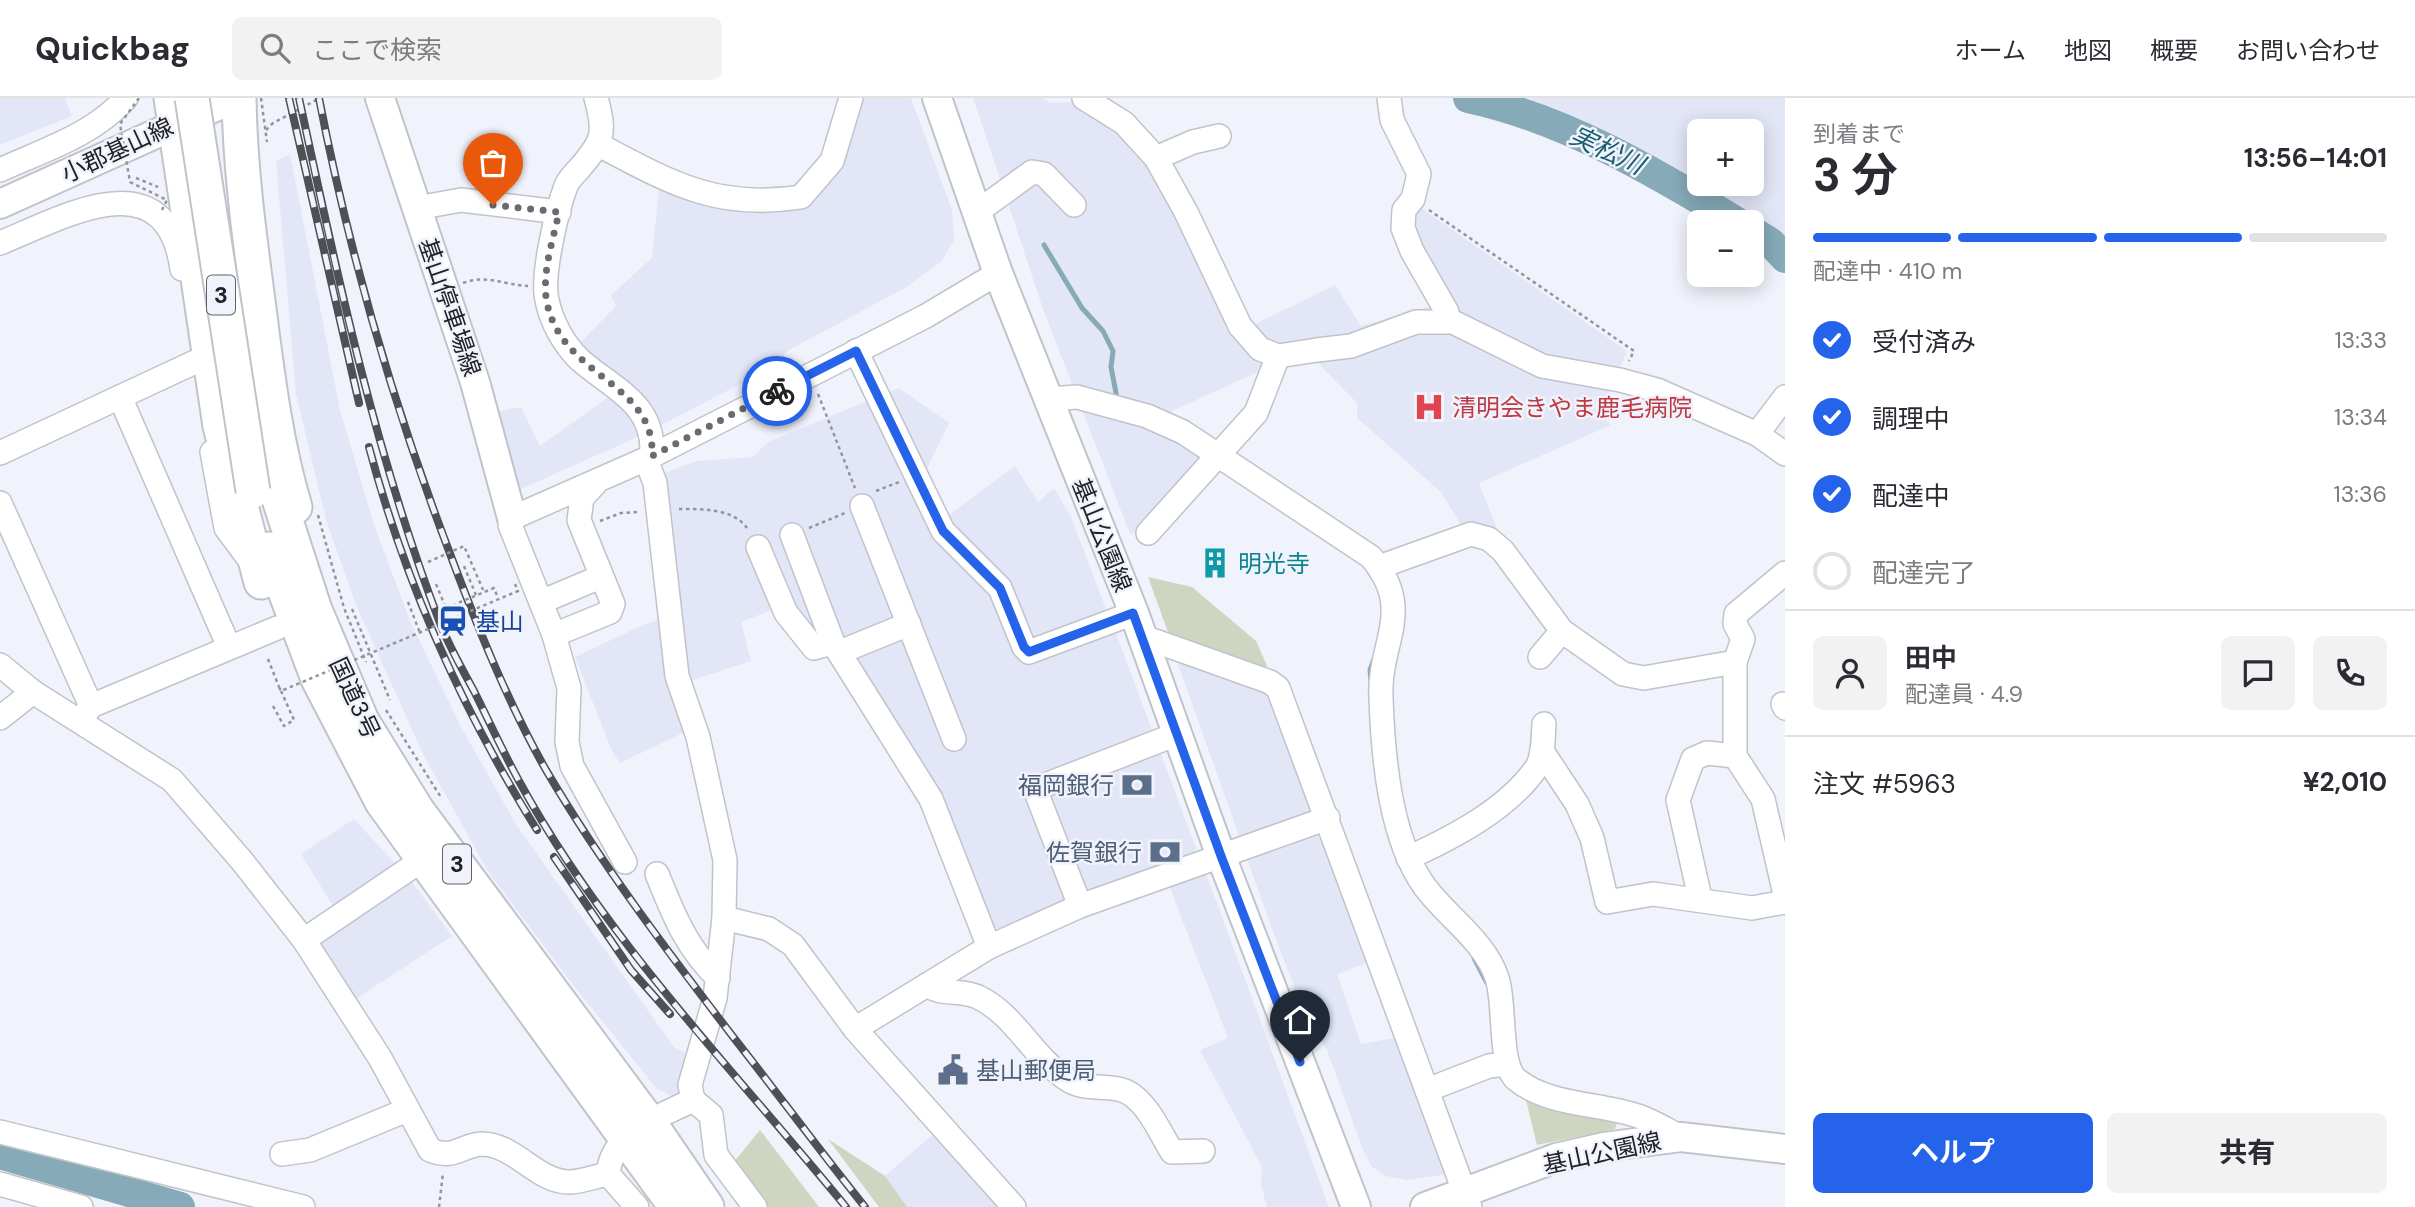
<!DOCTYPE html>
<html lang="ja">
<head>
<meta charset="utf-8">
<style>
  :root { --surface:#fff; --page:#f2f2f3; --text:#2b2b33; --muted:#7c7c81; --line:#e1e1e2; --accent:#2563eb }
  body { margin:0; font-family:"DM Sans","Noto Sans JP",sans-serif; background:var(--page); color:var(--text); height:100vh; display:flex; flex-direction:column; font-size:26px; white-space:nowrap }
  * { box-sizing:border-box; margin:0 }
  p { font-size:23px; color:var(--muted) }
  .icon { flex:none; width:38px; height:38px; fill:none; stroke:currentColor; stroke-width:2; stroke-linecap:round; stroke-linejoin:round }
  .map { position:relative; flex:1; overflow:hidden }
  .side { display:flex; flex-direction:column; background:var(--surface); width:630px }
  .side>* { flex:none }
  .tools { position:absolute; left:1687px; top:21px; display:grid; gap:14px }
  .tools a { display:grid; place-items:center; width:77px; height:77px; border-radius:10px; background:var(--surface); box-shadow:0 4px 18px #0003; font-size:35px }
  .pin { position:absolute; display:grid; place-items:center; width:60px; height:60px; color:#fff; margin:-72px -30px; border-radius:50% 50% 50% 0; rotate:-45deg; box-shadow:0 0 7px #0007 }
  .pin .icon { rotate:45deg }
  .courier { position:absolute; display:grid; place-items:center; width:70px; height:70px; margin:-35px; border:5px solid #2563eb; border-radius:50%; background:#fff; color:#222; box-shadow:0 2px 9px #0007 }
  .headline em { font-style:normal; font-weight:700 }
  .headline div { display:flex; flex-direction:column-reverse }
  .headline { display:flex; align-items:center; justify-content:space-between; height:119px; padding:0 28px }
  h1 { font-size:46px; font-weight:700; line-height:52px }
  .bar { display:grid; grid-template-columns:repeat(4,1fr); gap:10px 7px; align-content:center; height:84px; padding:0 28px }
  .bar i { height:9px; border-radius:5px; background:var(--line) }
  .bar .current { background:var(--accent) }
  .bar p { grid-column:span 4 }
  .line { display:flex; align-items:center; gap:18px; padding:0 28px; border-top:2px solid var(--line) }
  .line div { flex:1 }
  .round { display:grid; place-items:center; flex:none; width:74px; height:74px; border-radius:10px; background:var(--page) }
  ol { padding:0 28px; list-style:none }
  li { display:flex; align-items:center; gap:21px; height:77px }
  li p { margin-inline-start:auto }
  li .icon { padding:7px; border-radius:50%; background:var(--accent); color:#fff; stroke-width:4 }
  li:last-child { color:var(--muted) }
  li i { width:38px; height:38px; border:4px solid var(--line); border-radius:50% }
  .primary-button { display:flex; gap:14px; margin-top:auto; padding:14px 28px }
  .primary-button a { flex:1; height:80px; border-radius:10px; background:var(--accent); color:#fff; font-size:28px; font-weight:700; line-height:80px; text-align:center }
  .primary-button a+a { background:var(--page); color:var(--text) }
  header { display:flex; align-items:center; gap:42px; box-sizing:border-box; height:98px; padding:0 35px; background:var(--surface); border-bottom:2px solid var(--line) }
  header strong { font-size:33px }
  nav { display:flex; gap:38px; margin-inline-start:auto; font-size:24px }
  .search { width:490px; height:63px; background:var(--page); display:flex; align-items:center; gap:18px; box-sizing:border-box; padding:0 24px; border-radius:10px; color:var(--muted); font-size:26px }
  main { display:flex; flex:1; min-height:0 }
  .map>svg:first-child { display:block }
  .built { fill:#e2e6f6; fill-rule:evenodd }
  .green { fill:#ced5c1 }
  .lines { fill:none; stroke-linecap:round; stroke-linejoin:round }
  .stream { stroke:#86aab7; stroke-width:5 }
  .river { stroke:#86aab7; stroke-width:30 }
  .minor-casing { stroke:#c1c3cb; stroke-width:26 }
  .major-casing { stroke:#c1c3cb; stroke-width:32 }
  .highway-casing { stroke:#c1c3cb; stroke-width:37 }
  .path { stroke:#94959b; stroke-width:2.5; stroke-dasharray:3.5 3.5; stroke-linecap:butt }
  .minor { stroke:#fff; stroke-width:23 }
  .major { stroke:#fff; stroke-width:28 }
  .highway { stroke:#fff; stroke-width:33 }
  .rail-casing { stroke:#4f5055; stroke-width:8 }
  .rail { stroke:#f1f3fc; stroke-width:5; stroke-dasharray:16; stroke-linecap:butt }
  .highway-bridge-casing { stroke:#c1c3cb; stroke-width:37; stroke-linecap:butt }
  .path-bridge { stroke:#94959b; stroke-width:2.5; stroke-dasharray:3.5 3.5; stroke-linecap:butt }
  .highway-bridge { stroke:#fff; stroke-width:33 }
  .done { stroke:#6a6b70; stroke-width:7; stroke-dasharray:0 12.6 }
  .route { stroke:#2563eb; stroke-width:9 }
  .labels { text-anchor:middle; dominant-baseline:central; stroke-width:5; stroke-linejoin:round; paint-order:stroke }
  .shield { fill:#f1f3fc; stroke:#5f6166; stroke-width:2 }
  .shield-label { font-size:23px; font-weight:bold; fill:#212225 }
  .street-label { font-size:24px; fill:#212225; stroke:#f1f3fc }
  .health-label { font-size:24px; fill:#be3a42; stroke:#f1f3fc; text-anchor:start }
  .culture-label { font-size:24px; fill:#0d838f; stroke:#f1f3fc; text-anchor:start }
  .transit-label { font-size:24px; fill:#164399; stroke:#f1f3fc; text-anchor:start }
  .service-label { font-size:24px; fill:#4e5e75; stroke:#f1f3fc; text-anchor:end }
  .water-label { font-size:26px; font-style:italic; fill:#175e71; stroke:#f1f3fc }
</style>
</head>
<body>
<header>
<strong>Quickbag</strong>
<div class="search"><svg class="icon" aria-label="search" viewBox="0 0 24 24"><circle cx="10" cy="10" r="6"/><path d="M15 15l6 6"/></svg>ここで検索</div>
<nav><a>ホーム</a><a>地図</a><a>概要</a><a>お問い合わせ</a></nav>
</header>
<main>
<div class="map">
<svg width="1785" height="1109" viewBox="0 0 1785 1109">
  <rect width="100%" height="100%" fill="#f1f3fc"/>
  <!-- built -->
  <g class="built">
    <polygon points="0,0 65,0 72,18 0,47"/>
    <polygon points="857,0 911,0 952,112 954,142 941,164 905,190 787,253 777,267 642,337 512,395 493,315 521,309 540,348 614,295 576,249 616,208 611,197 652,160 660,82 797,106"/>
    <polygon points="973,0 1043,0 1051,5 1075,4 1121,32 1150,60 1237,235 1335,187 1361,228 1445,204 1412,141 1415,106 1627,253 1608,295 1595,309 1611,327 1479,385 1498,433 1461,427 1441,394 1357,320 1357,305 1318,265 1260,273 1146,325 1186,347 1203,363 1144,432 1130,436 1043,211"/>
    <path d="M1531,0h254v143l-139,-84 -108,-47zM1699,33h53v53h-53z"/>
    <polygon points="290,56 340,312 374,427 411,525 461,629 517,728 674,949 691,958 676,1000 657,991 573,887 489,775 424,658 356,507 326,422 296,296 276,63"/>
    <polygon points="899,290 949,325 917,391 997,494 1024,564 1114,530 1196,750 1191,761 1002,831 991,829 838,541 804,547 777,510 741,524 751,563 687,584 676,534 664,375 697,363 753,359 768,344"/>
    <polygon points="1015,368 1038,404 1054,390 1071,419 1108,516 1037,544 1028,539 946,419"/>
    <polygon points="662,521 689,632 620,665 612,653 575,559 645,526"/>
    <polygon points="1188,559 1265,587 1372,863 1337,876 1361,946 1399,939 1448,1076 1407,1082 1386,1078 1372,1069 1363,1052 1327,952 1305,917 1271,828 1178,566"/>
    <polygon points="354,721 411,783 452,838 354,902 313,842 341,821 301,756"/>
    <polygon points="1196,774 1207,778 1329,1109 1267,1109 1261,1087 1262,1069 1200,952 1228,940 1168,785"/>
    <polygon points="937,1033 1005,1109 907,1109 885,1078"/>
  </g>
  <!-- green -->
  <g class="green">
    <polygon points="1148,479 1192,489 1256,543 1267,568 1265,572 1168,534"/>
    <polygon points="1524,994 1618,1022 1615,1031 1537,1047"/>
    <polygon points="760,1032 819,1109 767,1109 734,1064"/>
    <polygon points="828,1041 885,1078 907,1109 879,1109"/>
  </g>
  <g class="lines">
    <!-- stream -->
    <g class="stream">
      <polyline points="1044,147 1082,210 1103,233 1113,253 1111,269 1117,300"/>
      <polyline points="1371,582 1370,572 1374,561"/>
      <polyline points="1474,860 1487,885"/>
    </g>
    <!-- river -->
    <g class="river">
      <path d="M1468,0c95,20 187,74 269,124"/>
      <polyline points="1752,133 1771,145 1785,160"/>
      <polyline points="0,1056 180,1109"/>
    </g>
    <!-- minor casing -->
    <g class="minor-casing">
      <g id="minor">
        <path d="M596,0c10,36 7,43 -17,71 -5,5 -10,10 -13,17 -9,24 -25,90 -19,114 4,21 17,45 33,60 34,30 75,43 72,96"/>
        <polyline points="1084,0 1124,25 1156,60 1186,114 1240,228 1260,251 1278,258 1317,252 1351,248 1416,224 1453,224 1542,268 1620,282 1657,292 1757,336 1785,356"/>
        <polyline points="1389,0 1392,22 1419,76 1413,101 1404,112 1403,130 1412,153 1447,214 1446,223"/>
        <path d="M599,47c72,38 118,65 202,52l31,-36 19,-63"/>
        <polyline points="1156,60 1193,44 1219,38"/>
        <path d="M0,72c44,-20 93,-35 126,-72"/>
        <polyline points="417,110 461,102 559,114"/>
        <polyline points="977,114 1032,74 1044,76 1074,107"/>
        <path d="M0,145c64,-26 166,-86 182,26"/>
        <polyline points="856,253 943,433 1000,490 1024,549 1029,554 1134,515"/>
        <polyline points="120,299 229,549"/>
        <path d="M1048,301l29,-2 70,19 36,16 188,125c45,54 7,85 10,141 2,59 9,141 44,189 23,31 60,54 72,91 9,26 1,87 20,102 32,26 84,23 121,36 15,5 29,14 43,21"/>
        <polyline points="1757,336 1785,299"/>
        <polyline points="212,354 226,430 249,461"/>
        <polyline points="0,355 195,264"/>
        <polyline points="646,361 655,385 677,578 698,639 725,762 724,820 715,900 690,987 693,1002"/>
        <polyline points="596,385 582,400 579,422 613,506 610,514 554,537 510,427 512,420 646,361 926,218 998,175"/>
        <polyline points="0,405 91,608"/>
        <polyline points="862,408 954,641"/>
        <polyline points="1148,435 1256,315 1278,258"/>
        <polyline points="792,437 833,545 931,701 989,849"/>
        <polyline points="758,449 786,515 814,550 833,545"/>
        <polyline points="1379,469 1471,436 1489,441 1503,453 1562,533 1623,576 1644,580 1735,564"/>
        <polyline points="1785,475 1736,516 1735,526 1743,541 1735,564 1735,658 1763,701 1785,796"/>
        <polyline points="541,504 593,482 600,474"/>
        <polyline points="554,537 569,590 567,644 572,668 625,764"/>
        <polyline points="1141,538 1270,584 1278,590 1470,1109"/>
        <polyline points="840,554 909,526"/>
        <polyline points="1540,559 1562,533"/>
        <path d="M0,567l33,27 139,88 70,81 62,79 76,118 50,92c25,10 31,-5 52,-6 33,0 55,39 89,38 12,-1 26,-6 37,-8"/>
        <polyline points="1783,606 1785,610"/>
        <polyline points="83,619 91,608 277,530"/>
        <polyline points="0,620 33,594"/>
        <polyline points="1542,653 1577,706 1592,740 1607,804 1653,796 1752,810 1785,804"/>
        <path d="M1408,760c46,-21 100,-49 129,-91 7,-12 6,-30 7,-43"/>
        <path d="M657,776c16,39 29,74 61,104"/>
        <polyline points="1700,800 1678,702 1693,661 1707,655 1735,658"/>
        <polyline points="1080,808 1035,691 1177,636"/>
        <polyline points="724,820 769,831 793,847 855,931 1014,1109"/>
        <polyline points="304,842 422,762"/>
        <path d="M927,887c15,11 33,4 51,12 38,18 56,63 92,84 19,11 45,1 62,14 18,13 29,39 40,57l31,-1"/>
        <polyline points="855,931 989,849 1080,808 1328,720"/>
        <polyline points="1427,992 1489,968 1506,966"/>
        <polyline points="0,1034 303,1109"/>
        <polyline points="282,1056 310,1052 407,1012"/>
        <polyline points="0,1086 81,1109"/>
        <path d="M637,1109l-29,-33c4,-43 51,-57 85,-74l18,15 5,40 39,52"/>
      </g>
    </g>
    <!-- major casing -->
    <g class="major-casing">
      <g id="major">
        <polyline points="380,0 475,284 512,420"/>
        <polyline points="937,0 998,175 1134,515 1221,758 1356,1109"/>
        <polyline points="0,106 235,0"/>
        <polyline points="1425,1109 1556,1060 1604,1049 1681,1039 1785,1051"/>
      </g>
    </g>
    <!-- highway casing -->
    <g class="highway-casing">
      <g id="highway">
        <polyline points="171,0 220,328 261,484"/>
        <path d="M239,0c1,69 10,135 19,203 9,69 17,140 37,206"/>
        <polyline points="274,386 315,512 362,623 417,712 649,1024 707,1109"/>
        <polyline points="269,451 318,581 382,704 676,1109"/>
      </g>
    </g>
    <!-- path -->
    <g class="path">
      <polyline points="266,32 273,25 320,0"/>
      <polyline points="136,80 158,89"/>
      <polyline points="1429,112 1634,253 1629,263"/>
      <path d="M463,185c24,-9 41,2 65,3"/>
      <polyline points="818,296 855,390"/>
      <polyline points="876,393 899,384"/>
      <path d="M679,411c23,0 57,-1 70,22"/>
      <polyline points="318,417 344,510 366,564"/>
      <polyline points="600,423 621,415 637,414"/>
      <polyline points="809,430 845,415"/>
      <polyline points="464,468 476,497"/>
      <polyline points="436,486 446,510"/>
      <polyline points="408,504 420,535"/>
      <polyline points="352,511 390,602"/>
      <polyline points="268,561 279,589"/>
      <polyline points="273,608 284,628 294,622 281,593"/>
      <polyline points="386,612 442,701"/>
      <polyline points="439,1109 443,1075"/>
    </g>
    <!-- minor -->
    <use href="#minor" class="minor"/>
    <!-- major -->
    <use href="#major" class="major"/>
    <!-- highway -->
    <use href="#highway" class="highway"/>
    <!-- rail casing -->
    <g class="rail-casing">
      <g id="rail">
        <polyline points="289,0 359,305"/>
        <path d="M299,0c38,177 76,356 141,525 9,23 22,46 34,68 15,30 29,61 45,90 86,158 214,288 327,426"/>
        <path d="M319,0c30,155 74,306 130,453 28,75 58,150 97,219 55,94 122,182 188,268 44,56 86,113 131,169"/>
        <path d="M369,349c36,136 94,264 168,383"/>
        <polyline points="554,759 631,872 670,916"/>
      </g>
    </g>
    <!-- rail -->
    <use href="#rail" class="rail"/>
    <!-- highway-bridge casing -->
    <g class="highway-bridge-casing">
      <polyline id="highway-bridge" points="192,0 253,393"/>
    </g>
    <!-- path-bridge -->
    <g class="path-bridge">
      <polyline points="139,0 120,26 130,84 167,102 162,112"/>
      <polyline points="261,0 267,44"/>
      <polyline points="428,464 464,448 484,494"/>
      <polyline points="446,510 494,490 498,500"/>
      <polyline points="279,589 281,593 518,493 515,486"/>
    </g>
    <!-- highway-bridge -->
    <use href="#highway-bridge" class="highway-bridge"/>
  </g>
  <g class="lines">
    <!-- done -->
    <path class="done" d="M493,107l66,7c-6,28 -16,57 -13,85 11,80 110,84 106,159l125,-65"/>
    <!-- route -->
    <polyline class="route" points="777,293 856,253 943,433 1000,490 1024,549 1029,554 1133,515 1221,758 1300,964"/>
  </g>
  <!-- icons -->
  <defs>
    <g id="hospital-bare" transform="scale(2.415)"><path d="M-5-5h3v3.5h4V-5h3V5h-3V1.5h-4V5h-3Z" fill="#e0444e" stroke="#f1f3fc" stroke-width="2.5" paint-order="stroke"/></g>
    <g id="building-bare" transform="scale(2.415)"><path d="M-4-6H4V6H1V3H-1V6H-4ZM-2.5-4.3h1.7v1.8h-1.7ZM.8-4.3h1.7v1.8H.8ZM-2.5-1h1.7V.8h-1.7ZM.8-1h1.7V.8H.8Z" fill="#0f9aa8" stroke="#f1f3fc" stroke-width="2.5" paint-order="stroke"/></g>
    <g id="station-bare" transform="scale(2.415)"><path d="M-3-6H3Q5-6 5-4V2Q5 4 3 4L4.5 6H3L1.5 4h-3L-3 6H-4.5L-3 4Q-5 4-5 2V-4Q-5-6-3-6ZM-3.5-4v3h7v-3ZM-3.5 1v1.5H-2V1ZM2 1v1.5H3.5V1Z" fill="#1a4fb4" stroke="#f1f3fc" stroke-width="2.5" paint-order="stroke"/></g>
    <g id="bank-bare" transform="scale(2.415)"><path d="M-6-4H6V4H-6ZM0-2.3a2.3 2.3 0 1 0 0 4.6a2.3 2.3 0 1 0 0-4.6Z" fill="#5c6f8a" stroke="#f1f3fc" stroke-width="2.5" paint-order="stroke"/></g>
    <g id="civic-bare" transform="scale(2.415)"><path d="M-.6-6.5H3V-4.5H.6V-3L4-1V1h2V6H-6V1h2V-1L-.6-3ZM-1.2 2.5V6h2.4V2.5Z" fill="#5c6f8a" stroke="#f1f3fc" stroke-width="2.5" paint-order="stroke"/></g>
  </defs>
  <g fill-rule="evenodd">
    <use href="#hospital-bare" x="1429" y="309"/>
    <use href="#building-bare" x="1215" y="465"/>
    <use href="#station-bare" x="453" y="523"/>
    <use href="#bank-bare" x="1137" y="687"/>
    <use href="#bank-bare" x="1165" y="754"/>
    <use href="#civic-bare" x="953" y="972"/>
  </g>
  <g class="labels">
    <!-- shield labels -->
    <g class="shield">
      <rect x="207" y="177.5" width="28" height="39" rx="5"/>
      <rect x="443" y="746.5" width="28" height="39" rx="5"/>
    </g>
    <g class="shield-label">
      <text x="221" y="197">3</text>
      <text x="457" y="766">3</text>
    </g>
    <!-- street labels -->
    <g class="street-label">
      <text transform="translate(117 52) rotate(-25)">小郡基山線</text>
      <text transform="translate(450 209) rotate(71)">基山停車場線</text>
      <text transform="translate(1102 437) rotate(68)">基山公園線</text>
      <text transform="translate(355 600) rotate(65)">国道3号</text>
      <text transform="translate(1602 1055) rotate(-12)">基山公園線</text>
    </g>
    <!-- health labels -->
    <g class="health-label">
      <text x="1452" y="309">清明会きやま鹿毛病院</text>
    </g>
    <!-- culture labels -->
    <g class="culture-label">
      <text x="1238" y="465">明光寺</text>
    </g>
    <!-- transit labels -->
    <g class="transit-label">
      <text x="476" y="523">基山</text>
    </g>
    <!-- service labels -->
    <g class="service-label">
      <text x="1114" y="687">福岡銀行</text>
      <text x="1142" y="754">佐賀銀行</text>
      <text x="976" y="972" text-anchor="start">基山郵便局</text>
    </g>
    <!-- water labels -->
    <g class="water-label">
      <text transform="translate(1607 52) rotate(25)">実松川</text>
    </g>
  </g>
</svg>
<div class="tools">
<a>+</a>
<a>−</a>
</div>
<div class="pin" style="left:493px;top:107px;background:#ea580c"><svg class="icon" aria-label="bag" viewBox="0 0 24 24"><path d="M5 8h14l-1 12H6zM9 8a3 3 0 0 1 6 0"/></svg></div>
<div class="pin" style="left:1300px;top:964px;background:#1f2937"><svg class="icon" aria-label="home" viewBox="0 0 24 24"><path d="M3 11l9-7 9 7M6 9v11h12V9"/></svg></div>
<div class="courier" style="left:777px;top:293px"><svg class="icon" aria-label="bike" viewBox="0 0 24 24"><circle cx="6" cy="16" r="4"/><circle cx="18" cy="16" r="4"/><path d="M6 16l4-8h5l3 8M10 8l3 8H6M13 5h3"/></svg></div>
</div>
<section class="side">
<div class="headline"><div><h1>3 分</h1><p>到着まで</p></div><em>13:56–14:01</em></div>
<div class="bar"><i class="current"></i><i class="current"></i><i class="current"></i><i></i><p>配達中 · 410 m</p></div>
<ol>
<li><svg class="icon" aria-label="check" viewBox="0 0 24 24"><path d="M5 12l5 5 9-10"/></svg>受付済み<p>13:33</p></li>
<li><svg class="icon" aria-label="check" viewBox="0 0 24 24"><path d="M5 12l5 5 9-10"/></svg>調理中<p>13:34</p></li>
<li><svg class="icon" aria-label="check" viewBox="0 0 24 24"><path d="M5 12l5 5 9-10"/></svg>配達中<p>13:36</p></li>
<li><i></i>配達完了</li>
</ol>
<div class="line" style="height:126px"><a class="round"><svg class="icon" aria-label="person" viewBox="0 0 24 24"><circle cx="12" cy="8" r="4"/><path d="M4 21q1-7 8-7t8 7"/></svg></a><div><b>田中</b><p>配達員 · 4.9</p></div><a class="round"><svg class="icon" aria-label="chat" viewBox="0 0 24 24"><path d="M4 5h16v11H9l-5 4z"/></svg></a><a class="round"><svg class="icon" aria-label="phone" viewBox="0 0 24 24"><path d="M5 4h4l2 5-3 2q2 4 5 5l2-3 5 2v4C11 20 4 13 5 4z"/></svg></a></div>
<div class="line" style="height:91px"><div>注文 #5963</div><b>¥2,010</b></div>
<div class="primary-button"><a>ヘルプ</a><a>共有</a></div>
</section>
</main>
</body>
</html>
